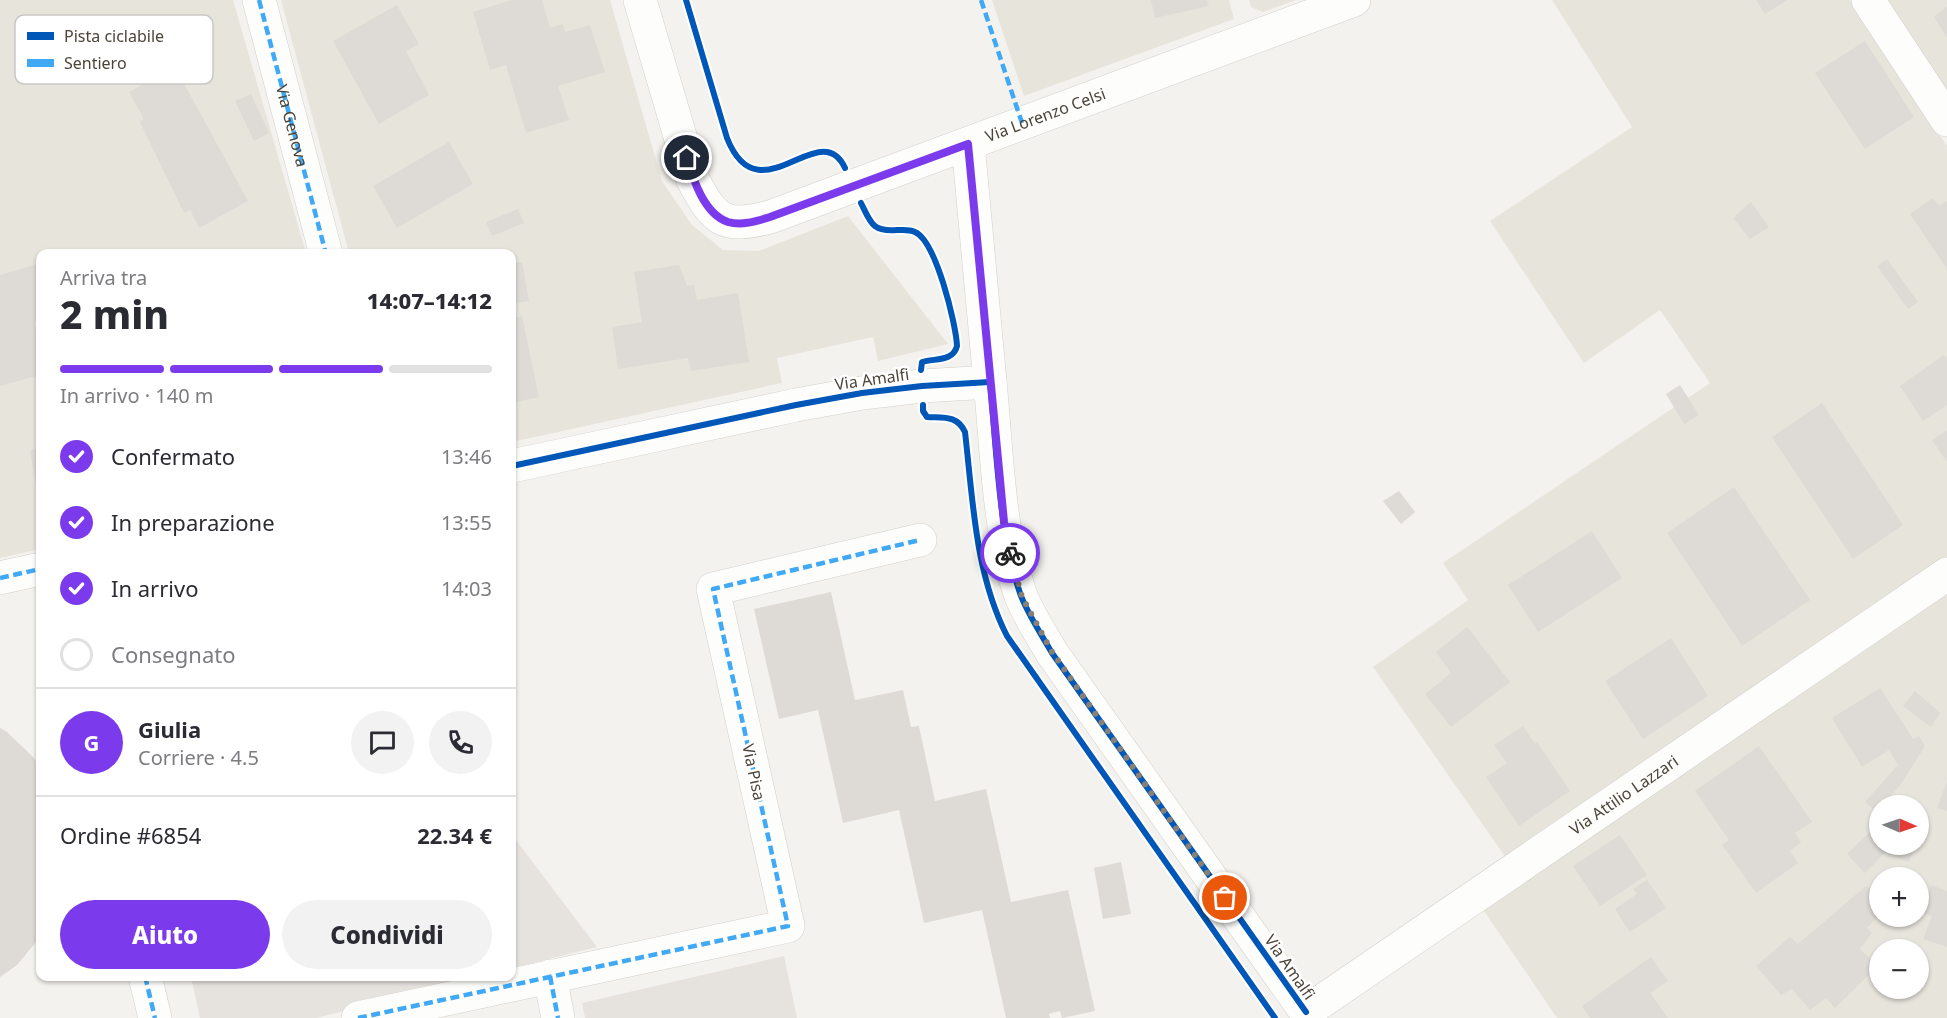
<!DOCTYPE html>
<html lang="it">
<head>
<meta charset="utf-8">
<style>
  :root { --surface:#fff; --page:#f2f2f3; --text:#2b2b33; --muted:#7c7c81; --line:#e1e1e2; --accent:#7c3aed }
  body { margin:0; font-family:"Noto Sans",sans-serif; background:var(--page); color:var(--text); height:100vh; display:flex; flex-direction:column; font-size:22px; white-space:nowrap }
  * { box-sizing:border-box; margin:0 }
  p { font-size:20px; color:var(--muted) }
  .icon { flex:none; width:33px; height:33px; fill:none; stroke:currentColor; stroke-width:2; stroke-linecap:round; stroke-linejoin:round }
  .map { position:relative; flex:1; overflow:hidden }
  .sheet { position:absolute; left:36px; top:249px; width:480px; height:732px; display:flex; flex-direction:column; background:var(--surface); border-radius:12px; box-shadow:0 2px 4px #0004 }
  .sheet>* { flex:none }
  .needle { width:39px; rotate:92deg }
  .buttons { position:absolute; left:1869px; top:795px; display:grid; gap:12px }
  .buttons a { display:grid; place-items:center; width:60px; height:60px; border-radius:50%; background:var(--surface); box-shadow:0 2px 4px #0004; font-size:30px }
  .pin { position:absolute; display:grid; place-items:center; width:51px; height:51px; color:#fff; margin:-26px; border:3px solid #fff; border-radius:50%; box-shadow:0 2px 6px #0007 }
  .courier { position:absolute; display:grid; place-items:center; width:60px; height:60px; margin:-30px; border:4px solid #7c3aed; border-radius:50%; background:#fff; color:#222; box-shadow:0 2px 8px #0007 }
  .headline em { font-style:normal; font-weight:800 }
  .headline div { display:flex; flex-direction:column-reverse }
  .headline { display:flex; align-items:center; justify-content:space-between; height:102px; padding:0 24px }
  h1 { font-size:39px; font-weight:800; line-height:45px }
  .bar { display:grid; grid-template-columns:repeat(4,1fr); gap:9px 6px; align-content:center; height:72px; padding:0 24px }
  .bar i { height:8px; border-radius:4px; background:var(--line) }
  .bar .on { background:var(--accent) }
  .bar p { grid-column:span 4 }
  .line { display:flex; align-items:center; gap:15px; padding:0 24px; border-top:2px solid var(--line) }
  .line div { flex:1 }
  .round { display:grid; place-items:center; flex:none; width:63px; height:63px; border-radius:32px; background:var(--page) }
  ol { padding:0 24px; list-style:none }
  li { display:flex; align-items:center; gap:18px; height:66px }
  li p { margin-inline-start:auto }
  li .icon { padding:6px; border-radius:50%; background:var(--accent); color:#fff; stroke-width:4 }
  li:last-child { color:var(--muted) }
  li i { width:33px; height:33px; border:3px solid var(--line); border-radius:50% }
  .button { display:flex; gap:12px; margin-top:auto; padding:12px 24px }
  .button a { flex:1; height:69px; border-radius:36px; background:var(--accent); color:#fff; font-size:24px; font-weight:800; line-height:69px; text-align:center }
  .button a+a { background:var(--page); color:var(--text) }
  .map>svg:first-child { display:block }
  .residential { fill:#e7e4dc; fill-rule:evenodd }
  .parking { fill:#e6e3df }
  .building { fill:#dedbd6 }
  .lines { fill:none; stroke-linecap:round; stroke-linejoin:round }
  .minor-casing { stroke:#d2d0cb; stroke-width:34 }
  .minor { stroke:#fdfdfc; stroke-width:33 }
  .quiet { stroke:#3fa9f5; stroke-width:4.5; stroke-dasharray:9 4.5; stroke-linecap:butt }
  .cycleway-casing { stroke:#fff; stroke-width:10 }
  .cycleway { stroke:#0057b8; stroke-width:6 }
  .done { stroke:#868178; stroke-width:6; stroke-dasharray:0 10.8 }
  .route { stroke:#7c3aed; stroke-width:8 }
  .labels { text-anchor:middle; dominant-baseline:central; stroke-width:5; stroke-linejoin:round; paint-order:stroke }
  .street-label { font-size:16px; fill:#4b4439; stroke:#fff }
  .key { fill:#fff; stroke:#c9c7c4; stroke-width:1.5 }
  .key-label { font-size:16px; fill:#4b4439 }
</style>
</head>
<body>
<div class="map">
<svg width="1947" height="1018" viewBox="0 0 1947 1018">
  <rect width="100%" height="100%" fill="#f4f2ee"/>
  <!-- residential -->
  <g class="residential">
    <polygon points="0,0 233,0 306,253 40,254 40,549 0,558"/>
    <polygon points="281,0 610,0 662,181 692,225 723,250 759,251 848,216 948,344 878,361 873,337 777,358 782,383 512,442 512,254 349,253"/>
    <polygon points="992,0 1229,0 1234,19 1024,96"/>
    <polygon points="1249,0 1296,0 1263,12 1251,7"/>
    <polygon points="1552,0 1850,0 1947,146 1947,558 1506,858 1373,667 1468,600 1443,563 1710,383 1660,310 1584,363 1490,221 1632,127"/>
    <polygon points="1882,0 1947,0 1947,97"/>
    <path d="M1947,591v427h-390l-75,-110zM1880,806h38v38h-38zM1880,878h38v38h-38zM1880,950h38v38h-38z"/>
  </g>
  <!-- parking -->
  <g class="parking">
    <polygon points="512,835 597,947 512,968"/>
    <polygon points="784,956 797,1018 585,1018 582,1003"/>
    <polygon points="191,977 479,977 316,1018 200,1018"/>
  </g>
  <!-- building -->
  <g class="building">
    <polygon points="512,0 542,0 550,28 563,24 565,32 590,25 605,72 558,86 569,120 526,133 506,65 490,70 473,12"/>
    <polygon points="1151,0 1207,0 1209,6 1155,18"/>
    <polygon points="1756,0 1787,0 1765,14"/>
    <polygon points="397,5 419,44 406,51 429,95 379,124 333,41"/>
    <polygon points="1947,6 1947,38 1934,17"/>
    <polygon points="1865,41 1914,117 1865,149 1815,73"/>
    <polygon points="175,67 248,201 199,228 190,210 184,213 140,122 144,119 129,92"/>
    <polygon points="251,94 269,133 254,141 235,101"/>
    <polygon points="449,142 473,184 397,228 373,186"/>
    <polygon points="1933,198 1939,206 1947,201 1947,269 1910,214"/>
    <polygon points="1751,202 1769,227 1750,239 1733,218"/>
    <polygon points="518,209 524,223 492,236 486,222"/>
    <polygon points="1887,259 1918,302 1908,309 1877,266"/>
    <polygon points="522,262 529,301 514,303 512,264"/>
    <polygon points="37,264 40,278 40,319 34,322 40,347 40,375 0,386 0,275"/>
    <polygon points="679,265 687,286 694,285 697,300 738,293 749,362 691,371 688,358 618,369 612,327 642,322 634,272"/>
    <polygon points="513,310 514,318 522,316 539,397 512,403"/>
    <polygon points="1944,355 1947,359 1947,405 1923,421 1900,386"/>
    <polygon points="1680,385 1699,415 1684,424 1666,394"/>
    <polygon points="1822,403 1903,525 1853,559 1772,437"/>
    <polygon points="1947,430 1947,462 1932,440"/>
    <polygon points="40,448 40,503 39,503 30,450"/>
    <polygon points="1734,487 1810,600 1742,646 1667,533"/>
    <polygon points="1399,491 1415,512 1401,524 1383,501"/>
    <polygon points="1592,531 1622,578 1538,632 1508,585"/>
    <polygon points="831,592 855,700 903,690 911,727 919,726 935,801 986,789 1011,902 1068,890 1095,1011 1062,1018 1060,1011 1049,1014 1050,1018 1006,1018 982,910 924,923 899,810 843,823 818,710 779,719 754,609"/>
    <polygon points="1467,627 1510,682 1451,727 1425,694 1451,673 1436,652"/>
    <polygon points="1671,638 1708,696 1643,739 1605,681"/>
    <polygon points="1880,688 1913,739 1919,736 1925,746 1901,784 1882,806 1880,806 1877,812 1865,802 1898,765 1889,750 1862,767 1832,718"/>
    <polygon points="1915,691 1940,713 1931,727 1903,706"/>
    <polygon points="1523,726 1535,744 1537,742 1570,791 1519,826 1486,777 1507,763 1494,745"/>
    <polygon points="0,728 7,732 34,758 40,769 40,937 17,965 0,977"/>
    <polygon points="1759,746 1812,822 1795,833 1801,842 1790,851 1798,863 1756,893 1722,845 1729,840 1695,791"/>
    <polygon points="1947,781 1947,811 1937,808"/>
    <polygon points="1880,822 1880,844 1916,844 1909,862 1885,853 1865,873 1847,854"/>
    <polygon points="1620,835 1647,875 1600,906 1573,866"/>
    <polygon points="1121,862 1131,914 1103,919 1094,868"/>
    <polygon points="1647,880 1666,908 1630,932 1615,909 1637,894 1633,889"/>
    <polygon points="1931,885 1947,891 1947,947 1923,939 1932,916 1922,913"/>
    <polygon points="1866,886 1880,899 1880,914 1867,928 1872,933 1860,949 1878,966 1835,1008 1826,998 1810,1010 1792,989 1781,995 1756,966 1790,937 1798,944"/>
    <polygon points="1651,957 1668,981 1650,993 1668,1018 1590,1018 1582,1006"/>
  </g>
  <g class="lines">
    <!-- minor casing -->
    <g class="minor-casing">
      <g id="minor">
        <path id="s1" d="M259,0l67,254"/>
        <path id="s2" d="M640,0l53,180c22,41 30,49 77,37l584,-217"/>
        <polyline points="1868,0 1947,120"/>
        <polyline points="968,144 990,382"/>
        <path d="M512,466l284,-61 66,-12 60,-7 68,-4c7,69 8,149 31,214 8,20 20,38 31,57l254,359"/>
        <polyline points="0,578 40,569"/>
        <polyline points="145,976 155,1018"/>
        <polyline points="550,976 558,1018"/>
        <polyline points="358,1018 788,926 713,589 920,540"/>
        <path id="s3" d="M1310,1018l-4,-6 641,-438"/>
      </g>
    </g>
    <!-- minor -->
    <use href="#minor" class="minor"/>
    <!-- quiet -->
    <g class="quiet">
      <polyline points="259,0 326,254"/>
      <polyline points="981,0 1022,123"/>
      <polyline points="0,578 40,569"/>
      <polyline points="145,976 155,1018"/>
      <polyline points="550,976 558,1018"/>
      <polyline points="358,1018 788,926 713,589 920,540"/>
    </g>
    <!-- cycleway casing -->
    <g class="cycleway-casing">
      <g id="cycleway">
        <path d="M686,0l41,138c32,81 93,-24 118,30"/>
        <path d="M861,203c10,20 11,29 36,27 6,0 12,-1 18,2 21,9 41,92 42,114 -4,16 -22,12 -35,16l-1,8"/>
        <path d="M923,405v6l4,6c17,1 30,-2 38,15 8,69 10,141 42,204l268,382"/>
        <path d="M512,466l284,-61 66,-12 60,-7 68,-4c7,69 8,149 31,214 8,20 20,38 31,57l254,359"/>
      </g>
    </g>
    <!-- cycleway -->
    <use href="#cycleway" class="cycleway"/>
  </g>
  <g class="lines">
    <!-- done -->
    <polyline class="done" points="1010,553 1022,597 1052,652 1225,898"/>
    <!-- route -->
    <path class="route" d="M687,158c6,21 17,56 41,64 14,4 29,-1 42,-5l198,-73 36,378 6,31"/>
  </g>
  <g class="labels">
    <!-- street labels -->
    <g class="street-label">
      <text stroke="none"><textPath href="#s2" startOffset="579">Via Lorenzo Celsi</textPath></text>
      <text stroke="none"><textPath href="#s1" startOffset="130">Via Genova</textPath></text>
      <text transform="translate(872 379) rotate(-8)">Via Amalfi</text>
      <text transform="translate(754 772) rotate(78)">Via Pisa</text>
      <text stroke="none"><textPath href="#s3" startOffset="392">Via Attilio Lazzari</textPath></text>
      <text transform="translate(1290 967) rotate(55)">Via Amalfi</text>
    </g>
  </g>
  <!-- legend -->
  <rect x="15" y="15" width="198" height="69" rx="9" class="key"/>
  <rect x="27" y="32" width="27" height="8" fill="#0057b8"/>
  <rect x="27" y="59" width="27" height="8" fill="#3fa9f5"/>
  <g class="key-label">
    <text x="64" y="42">Pista ciclabile</text>
    <text x="64" y="69">Sentiero</text>
  </g>
</svg>
<div class="buttons">
<a><svg class="needle" viewBox="-14 -14 28 28"><path d="M0-13l5 13h-10z" fill="#e53935"/><path d="M0 13l5-13h-10z" fill="#7c7c81"/></svg></a>
<a>+</a>
<a>−</a>
</div>
<div class="pin" style="left:1225px;top:898px;background:#ea580c"><svg class="icon" aria-label="bag" viewBox="0 0 24 24"><path d="M5 8h14l-1 12H6zM9 8a3 3 0 0 1 6 0"/></svg></div>
<div class="pin" style="left:687px;top:158px;background:#1f2937"><svg class="icon" aria-label="home" viewBox="0 0 24 24"><path d="M3 11l9-7 9 7M6 9v11h12V9"/></svg></div>
<div class="courier" style="left:1010px;top:553px"><svg class="icon" aria-label="bike" viewBox="0 0 24 24"><circle cx="6" cy="16" r="4"/><circle cx="18" cy="16" r="4"/><path d="M6 16l4-8h5l3 8M10 8l3 8H6M13 5h3"/></svg></div>
<section class="sheet">
<div class="headline"><div><h1>2 min</h1><p>Arriva tra</p></div><em>14:07–14:12</em></div>
<div class="bar"><i class="on"></i><i class="on"></i><i class="on"></i><i></i><p>In arrivo · 140 m</p></div>
<ol>
<li><svg class="icon" aria-label="check" viewBox="0 0 24 24"><path d="M5 12l5 5 9-10"/></svg>Confermato<p>13:46</p></li>
<li><svg class="icon" aria-label="check" viewBox="0 0 24 24"><path d="M5 12l5 5 9-10"/></svg>In preparazione<p>13:55</p></li>
<li><svg class="icon" aria-label="check" viewBox="0 0 24 24"><path d="M5 12l5 5 9-10"/></svg>In arrivo<p>14:03</p></li>
<li><i></i>Consegnato</li>
</ol>
<div class="line" style="height:108px"><b class="round" style="background:var(--accent);color:#fff">G</b><div><b>Giulia</b><p>Corriere · 4.5</p></div><a class="round"><svg class="icon" aria-label="chat" viewBox="0 0 24 24"><path d="M4 5h16v11H9l-5 4z"/></svg></a><a class="round"><svg class="icon" aria-label="phone" viewBox="0 0 24 24"><path d="M5 4h4l2 5-3 2q2 4 5 5l2-3 5 2v4C11 20 4 13 5 4z"/></svg></a></div>
<div class="line" style="height:78px"><div>Ordine #6854</div><b>22.34 €</b></div>
<div class="button"><a>Aiuto</a><a>Condividi</a></div>
</section>
</div>
</body>
</html>
